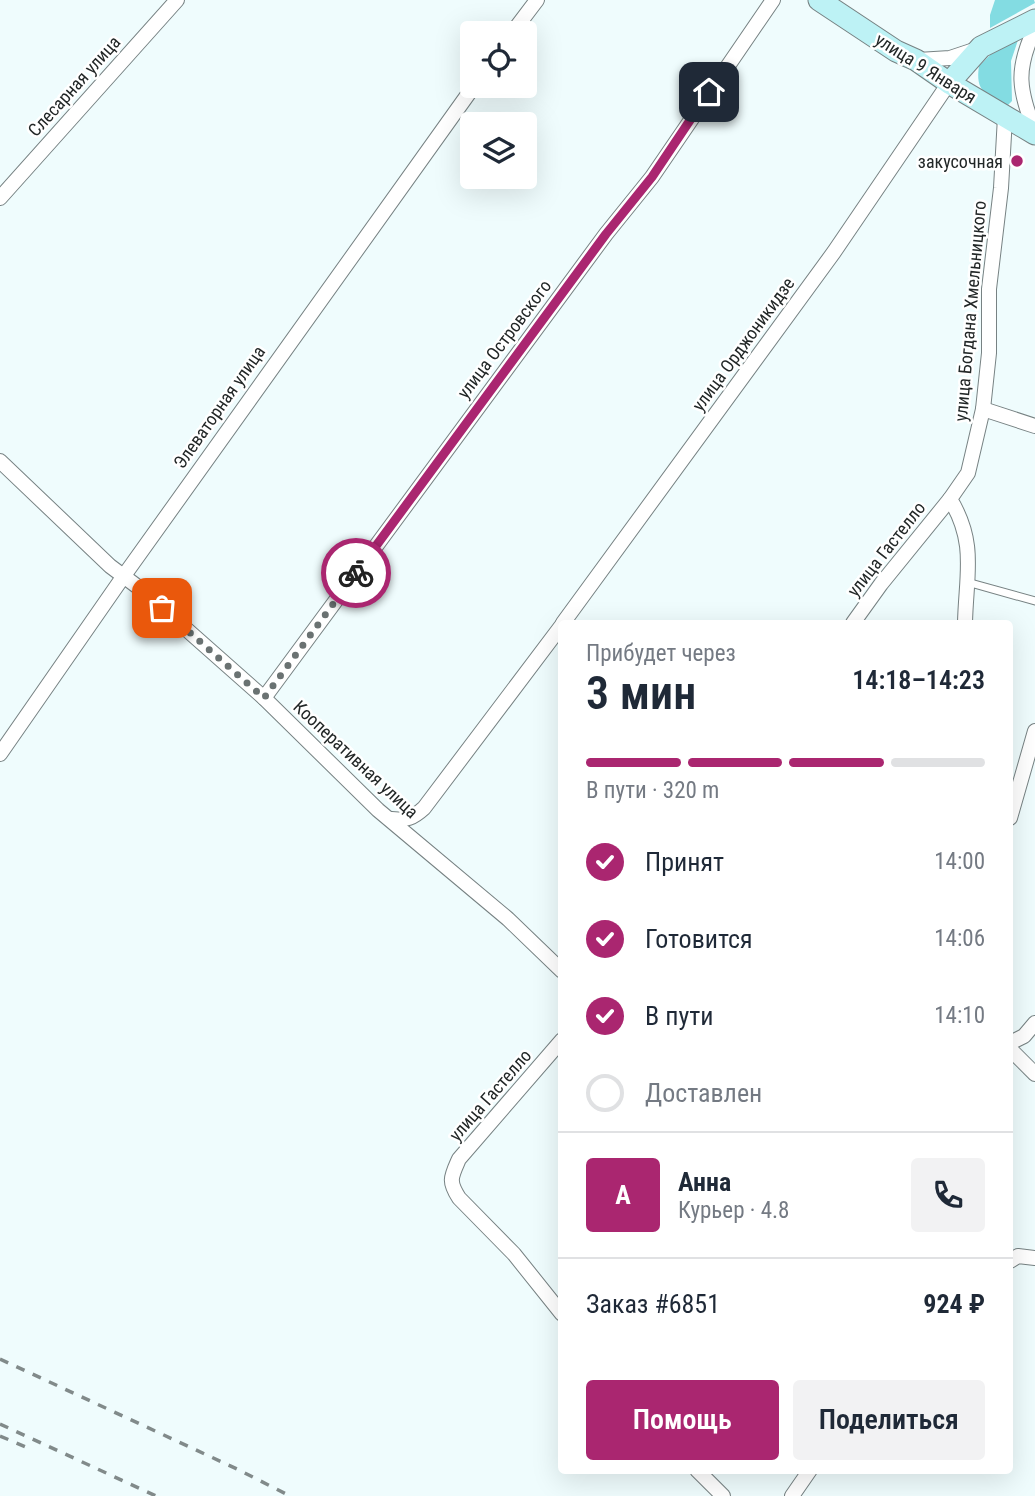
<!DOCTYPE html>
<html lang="ru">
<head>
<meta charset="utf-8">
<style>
  :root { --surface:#fff; --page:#f2f2f3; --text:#1f2937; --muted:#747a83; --line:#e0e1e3; --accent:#aa2670 }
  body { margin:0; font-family:"Roboto Condensed",sans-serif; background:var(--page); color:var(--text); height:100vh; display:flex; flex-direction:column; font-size:26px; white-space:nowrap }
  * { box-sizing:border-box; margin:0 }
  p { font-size:23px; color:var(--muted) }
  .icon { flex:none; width:38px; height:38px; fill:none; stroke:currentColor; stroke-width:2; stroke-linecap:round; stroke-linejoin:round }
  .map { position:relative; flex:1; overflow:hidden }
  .panel { position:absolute; left:558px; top:620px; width:455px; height:854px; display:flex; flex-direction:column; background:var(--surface); border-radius:7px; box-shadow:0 7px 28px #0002 }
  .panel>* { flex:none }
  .fabs { position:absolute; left:460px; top:21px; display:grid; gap:14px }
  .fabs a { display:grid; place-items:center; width:77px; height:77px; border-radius:7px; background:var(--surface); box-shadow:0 7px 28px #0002; font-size:35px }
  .pin { position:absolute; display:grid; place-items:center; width:60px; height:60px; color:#fff; margin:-30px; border-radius:14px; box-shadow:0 4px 10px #0006 }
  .courier { position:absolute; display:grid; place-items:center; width:70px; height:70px; margin:-35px; border:5px solid #aa2670; border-radius:50%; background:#fff; color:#222; box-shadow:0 2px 9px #0007 }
  .summary em { font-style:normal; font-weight:600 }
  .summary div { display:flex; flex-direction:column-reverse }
  .summary { display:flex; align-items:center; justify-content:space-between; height:119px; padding:0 28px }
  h1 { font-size:46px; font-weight:600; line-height:52px }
  .bar { display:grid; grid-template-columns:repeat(4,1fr); gap:10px 7px; align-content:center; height:84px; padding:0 28px }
  .bar i { height:9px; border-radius:5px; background:var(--line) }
  .bar .selected { background:var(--accent) }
  .bar p { grid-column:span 4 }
  .line { display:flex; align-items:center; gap:18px; padding:0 28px; border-top:2px solid var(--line) }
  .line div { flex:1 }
  .round { display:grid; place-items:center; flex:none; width:74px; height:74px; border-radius:7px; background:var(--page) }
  ol { padding:0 28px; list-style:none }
  li { display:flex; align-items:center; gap:21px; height:77px }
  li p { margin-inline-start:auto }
  li .icon { padding:7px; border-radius:50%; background:var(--accent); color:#fff; stroke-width:4 }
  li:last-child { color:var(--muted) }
  li i { width:38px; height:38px; border:4px solid var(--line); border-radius:50% }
  .cta { display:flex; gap:14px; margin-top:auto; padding:14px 28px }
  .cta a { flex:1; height:80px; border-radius:7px; background:var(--accent); color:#fff; font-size:28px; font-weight:600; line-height:80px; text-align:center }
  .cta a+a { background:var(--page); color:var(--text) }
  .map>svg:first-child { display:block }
  .green { fill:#83dce2 }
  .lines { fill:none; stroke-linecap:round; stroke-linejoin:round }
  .lane-casing { stroke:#778283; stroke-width:9 }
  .street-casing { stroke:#778283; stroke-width:16 }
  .secondary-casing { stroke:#778283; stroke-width:23 }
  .lane { stroke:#fff; stroke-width:7 }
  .street { stroke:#fff; stroke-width:14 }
  .secondary { stroke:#bdf2f5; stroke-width:21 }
  .rail { stroke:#818a8a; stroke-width:3.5; stroke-dasharray:9 9; stroke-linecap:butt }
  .done { stroke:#6a7272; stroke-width:7; stroke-dasharray:0 12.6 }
  .route { stroke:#aa2670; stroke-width:9 }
  .poi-dot { fill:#aa2670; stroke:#fff; stroke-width:2.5 }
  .labels { text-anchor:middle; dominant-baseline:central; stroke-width:5; stroke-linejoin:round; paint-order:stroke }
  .street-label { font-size:18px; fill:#222727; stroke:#fff }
  .poi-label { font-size:18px; fill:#222727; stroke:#fff; text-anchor:end }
</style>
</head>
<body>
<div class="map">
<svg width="1035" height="1496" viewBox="0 0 1035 1496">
  <rect width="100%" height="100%" fill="#effcfd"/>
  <!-- green -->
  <g class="green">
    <polygon points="995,0 1034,0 1035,3 990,28 990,15"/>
    <path d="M1018,40l-7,21 1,40 -5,5c-21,-12 -32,-14 -28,-40l16,-16z"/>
  </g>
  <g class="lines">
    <!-- lane casing -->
    <g class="lane-casing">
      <polyline id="lane" points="967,582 1035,601"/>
    </g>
    <!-- street casing -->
    <g class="street-casing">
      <g id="street">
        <path d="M1035,28c-21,45 -15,61 0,105"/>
        <polyline points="512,33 537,0"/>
        <polyline points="918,60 950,58 977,49"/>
        <polyline points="0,198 177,0"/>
        <polyline points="983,409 1035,426"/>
        <polyline points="0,461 110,566 142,590 264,698 378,810 508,919 562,971"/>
        <polyline points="563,623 834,252 949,83"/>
        <polyline points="853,623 881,584 950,499"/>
        <path d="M965,623c1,-48 12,-80 -15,-124l18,-26 15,-64 6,-56v-64l12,-101 4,-71"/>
        <polyline points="264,698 606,234 652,177 773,0"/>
        <polyline points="0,754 123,577 474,86"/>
        <polyline points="1010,818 1035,731"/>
        <path d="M391,819c15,2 22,-1 33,-11l138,-183"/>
        <path d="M562,1040l-103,119c-8,18 -11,22 0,39l55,56 48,60"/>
        <polyline points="1010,1043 1024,1036 1035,1023"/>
        <polyline points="1010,1049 1035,1074"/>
        <polyline points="1010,1261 1018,1256 1035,1258"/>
        <polyline points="697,1470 723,1496"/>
        <polyline points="792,1496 810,1470"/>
      </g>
    </g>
    <!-- secondary casing -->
    <g class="secondary-casing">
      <g id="secondary">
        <polyline points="819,0 896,51 916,60 949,83 1035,134"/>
        <polyline points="949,83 981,47 1035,20"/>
      </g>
    </g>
    <!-- lane -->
    <use href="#lane" class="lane"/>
    <!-- street -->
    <use href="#street" class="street"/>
    <!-- secondary -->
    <use href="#secondary" class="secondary"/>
    <!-- rail -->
    <g class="rail">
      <polyline points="0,1359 237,1469 290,1496"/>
      <polyline points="0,1424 156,1496"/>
      <polyline points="0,1436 26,1447"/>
    </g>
  </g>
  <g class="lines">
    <!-- done -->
    <polyline class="done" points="162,608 264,698 356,573"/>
    <!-- route -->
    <polyline class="route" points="356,573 606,234 652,177 709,92"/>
  </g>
  <!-- markers -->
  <circle class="poi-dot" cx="1017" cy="161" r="7"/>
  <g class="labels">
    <!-- street labels -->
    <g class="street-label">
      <text transform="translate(926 68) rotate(32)">улица 9 Января</text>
      <text transform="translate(74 86) rotate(-48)">Слесарная улица</text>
      <text transform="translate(970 311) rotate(-85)">улица Богдана Хмельницкого</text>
      <text transform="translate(504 339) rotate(-53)">улица Островского</text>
      <text transform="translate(743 344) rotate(-54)">улица Орджоникидзе</text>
      <text transform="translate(219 407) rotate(-55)">Элеваторная улица</text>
      <text transform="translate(886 549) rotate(-52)">улица Гастелло</text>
      <text transform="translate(356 759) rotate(43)">Кооперативная улица</text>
      <text transform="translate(490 1095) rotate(-49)">улица Гастелло</text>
    </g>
    <!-- poi labels -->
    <g class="poi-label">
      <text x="1003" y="161">закусочная</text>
    </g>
  </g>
</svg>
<div class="fabs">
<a><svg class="icon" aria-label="locate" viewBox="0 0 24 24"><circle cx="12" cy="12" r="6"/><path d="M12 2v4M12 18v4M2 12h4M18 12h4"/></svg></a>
<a><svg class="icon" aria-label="layers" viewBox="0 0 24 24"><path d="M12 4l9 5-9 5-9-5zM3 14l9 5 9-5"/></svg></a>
</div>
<div class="pin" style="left:162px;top:608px;background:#ea580c"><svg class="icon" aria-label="bag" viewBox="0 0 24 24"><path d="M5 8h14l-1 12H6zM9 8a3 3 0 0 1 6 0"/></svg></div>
<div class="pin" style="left:709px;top:92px;background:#1f2937"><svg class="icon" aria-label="home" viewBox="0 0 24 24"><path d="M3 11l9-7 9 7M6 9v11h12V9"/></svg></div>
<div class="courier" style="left:356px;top:573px"><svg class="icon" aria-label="bike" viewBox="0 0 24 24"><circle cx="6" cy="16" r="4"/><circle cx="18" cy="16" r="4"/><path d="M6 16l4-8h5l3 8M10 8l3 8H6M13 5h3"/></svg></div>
<section class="panel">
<div class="summary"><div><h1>3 мин</h1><p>Прибудет через</p></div><em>14:18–14:23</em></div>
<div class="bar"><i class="selected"></i><i class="selected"></i><i class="selected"></i><i></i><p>В пути · 320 m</p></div>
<ol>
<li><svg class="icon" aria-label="check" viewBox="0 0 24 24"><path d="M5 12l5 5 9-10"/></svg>Принят<p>14:00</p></li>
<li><svg class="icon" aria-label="check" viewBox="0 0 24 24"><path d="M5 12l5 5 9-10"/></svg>Готовится<p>14:06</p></li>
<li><svg class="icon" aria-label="check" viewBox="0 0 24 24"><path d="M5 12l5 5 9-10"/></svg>В пути<p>14:10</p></li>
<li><i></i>Доставлен</li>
</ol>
<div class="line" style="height:126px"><b class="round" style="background:var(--accent);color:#fff">А</b><div><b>Анна</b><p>Курьер · 4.8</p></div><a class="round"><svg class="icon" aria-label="phone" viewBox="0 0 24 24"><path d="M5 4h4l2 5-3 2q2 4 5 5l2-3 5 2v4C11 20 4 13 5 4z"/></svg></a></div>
<div class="line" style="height:91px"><div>Заказ #6851</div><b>924 ₽</b></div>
<div class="cta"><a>Помощь</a><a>Поделиться</a></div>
</section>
</div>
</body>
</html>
